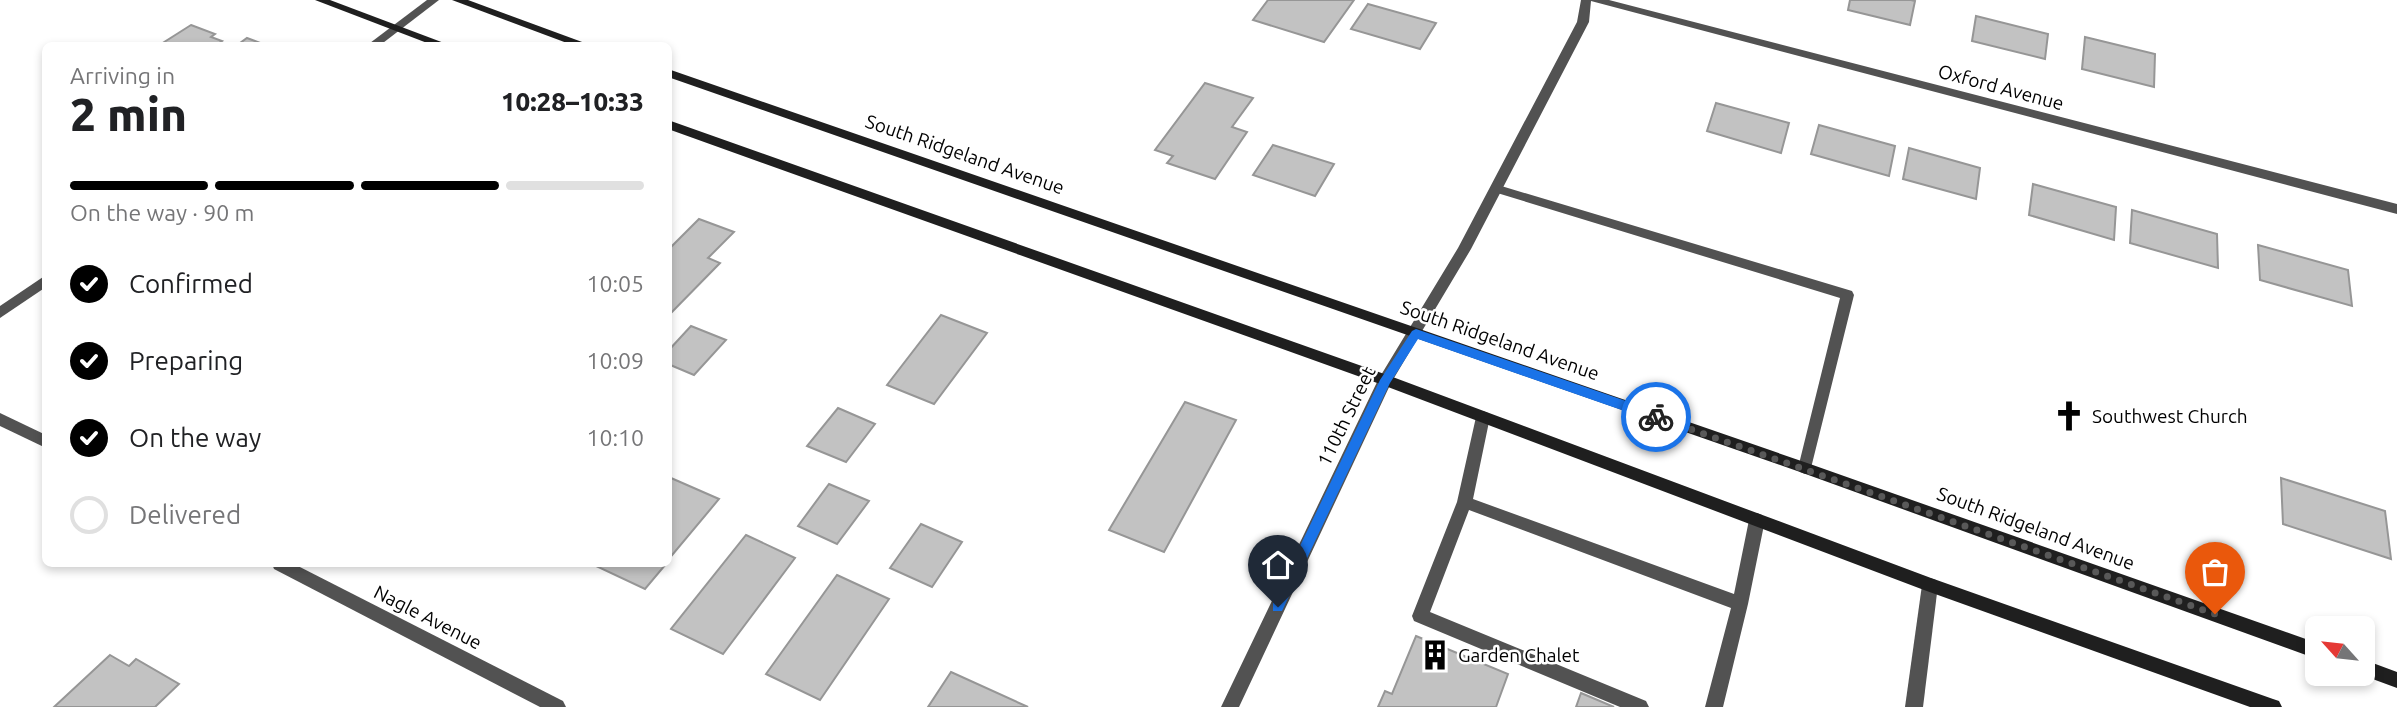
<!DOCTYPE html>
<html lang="en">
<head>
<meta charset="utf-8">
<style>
  :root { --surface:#fff; --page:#f6f6f6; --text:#202124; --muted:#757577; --line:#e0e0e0; --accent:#000 }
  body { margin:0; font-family:Ubuntu,sans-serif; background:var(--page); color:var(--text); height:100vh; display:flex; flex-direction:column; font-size:26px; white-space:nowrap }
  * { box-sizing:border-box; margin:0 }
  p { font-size:23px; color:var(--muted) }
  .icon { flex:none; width:38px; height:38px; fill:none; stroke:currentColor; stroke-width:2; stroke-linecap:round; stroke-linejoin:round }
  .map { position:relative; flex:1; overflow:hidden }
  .sheet { position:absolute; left:42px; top:42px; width:630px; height:525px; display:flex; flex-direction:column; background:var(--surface); border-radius:10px; box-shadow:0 4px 10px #0003 }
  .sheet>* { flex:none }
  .needle { width:46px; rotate:297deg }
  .controls { position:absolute; left:2305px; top:616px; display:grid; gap:14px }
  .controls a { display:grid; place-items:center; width:70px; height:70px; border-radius:10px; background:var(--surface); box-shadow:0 4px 10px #0003; font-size:35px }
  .pin { position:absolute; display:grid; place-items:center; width:60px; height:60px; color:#fff; margin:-72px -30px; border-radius:50% 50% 50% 0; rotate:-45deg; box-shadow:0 0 7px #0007 }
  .pin .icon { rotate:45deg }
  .courier { position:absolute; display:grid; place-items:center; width:70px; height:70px; margin:-35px; border:5px solid #1a73e8; border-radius:50%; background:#fff; color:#222; box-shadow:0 2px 9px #0007 }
  .headline em { font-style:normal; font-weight:800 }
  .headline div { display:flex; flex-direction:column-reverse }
  .headline { display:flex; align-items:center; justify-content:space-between; height:119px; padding:0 28px }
  h1 { font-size:46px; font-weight:800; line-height:52px }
  .bar { display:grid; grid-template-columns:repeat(4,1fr); gap:10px 7px; align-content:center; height:84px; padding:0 28px }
  .bar i { height:9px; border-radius:5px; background:var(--line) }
  .bar .active { background:var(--accent) }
  .bar p { grid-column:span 4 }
  ol { padding:0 28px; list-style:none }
  li { display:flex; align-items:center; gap:21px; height:77px }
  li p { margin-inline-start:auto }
  li .icon { padding:7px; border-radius:50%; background:var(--accent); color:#fff; stroke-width:4 }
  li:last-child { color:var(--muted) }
  li i { width:38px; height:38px; border:4px solid var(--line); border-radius:50% }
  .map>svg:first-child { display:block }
  .building { fill:#c2c2c2; stroke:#969696; stroke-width:2 }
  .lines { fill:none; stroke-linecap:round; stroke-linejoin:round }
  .lane { fill:#525252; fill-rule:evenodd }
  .street { fill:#525252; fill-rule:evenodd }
  .secondary { fill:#1f1f1f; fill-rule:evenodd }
  .route { fill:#1a73e8 }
  .done { stroke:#595959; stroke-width:7; stroke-dasharray:0 12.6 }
  .labels { text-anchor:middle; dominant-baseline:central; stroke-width:5; stroke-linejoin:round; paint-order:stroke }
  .street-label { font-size:19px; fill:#000; stroke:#fff }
  .poi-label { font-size:19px; fill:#000; stroke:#fff; text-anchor:start }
</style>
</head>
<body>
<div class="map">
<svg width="2397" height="707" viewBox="0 0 2397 707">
  <rect width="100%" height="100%" fill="#fff"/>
  <!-- building -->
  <g class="building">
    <polygon points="1268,0 1354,0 1324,42 1253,20"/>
    <polygon points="1850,0 1911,0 1915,1 1910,25 1848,10"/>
    <polygon points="1368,4 1436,23 1420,49 1351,29"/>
    <polygon points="1976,16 2048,34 2045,59 1972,41"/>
    <polygon points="191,25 215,34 211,37 222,41 215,46 158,46"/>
    <polygon points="2085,37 2155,54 2154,87 2082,69"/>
    <polygon points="247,38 268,46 236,46"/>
    <polygon points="1205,83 1253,98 1232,127 1247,132 1215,179 1167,163 1173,156 1155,150"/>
    <polygon points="1716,103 1789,123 1781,153 1707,131"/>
    <polygon points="1819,125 1895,146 1889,176 1811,154"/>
    <polygon points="1273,145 1334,164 1315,196 1253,175"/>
    <polygon points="1909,148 1980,168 1976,199 1903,179"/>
    <polygon points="2033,184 2116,207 2114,240 2029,215"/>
    <polygon points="2132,210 2217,234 2218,268 2130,243"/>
    <polygon points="699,219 734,232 708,258 720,263 668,316 668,250"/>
    <polygon points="2258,245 2348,270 2352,306 2260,280"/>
    <polygon points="941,315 987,333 934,404 887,385"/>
    <polygon points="691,326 726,340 694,375 668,364 668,351"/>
    <polygon points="1185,402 1236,420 1164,552 1109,530"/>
    <polygon points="838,408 875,424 846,462 807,446"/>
    <polygon points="671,478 719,499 668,560 668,481"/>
    <polygon points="2281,478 2385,511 2391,559 2283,524"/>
    <polygon points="829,484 869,501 837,544 798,526"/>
    <polygon points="921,524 962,542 932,587 890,568"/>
    <polygon points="746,535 795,558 723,654 671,629"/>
    <polygon points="598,564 666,564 645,589 596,566"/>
    <polygon points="837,575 889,599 820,700 766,674"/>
    <polygon points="1416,636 1508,674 1496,707 1378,707 1385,691 1392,694"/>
    <polygon points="110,655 129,666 136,659 179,684 155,707 54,707"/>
    <polygon points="951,672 1028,707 928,707"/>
    <polygon points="1581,693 1614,707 1576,707"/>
  </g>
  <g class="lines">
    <!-- lane -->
    <g class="lane">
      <polygon points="1498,185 1852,291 1854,295 1810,472 1805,474 1800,472 1798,468 1840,298 1494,192 1492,189 1494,186"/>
      <polygon points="1483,411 1488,413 1490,417 1473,499 1734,594 1749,520 1752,515 1757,513 1762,515 1765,520 1748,604 1723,707 1705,707 1731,608 1469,510 1430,612 1646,701 1649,707 1620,707 1414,621 1412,616 1457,502 1476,417 1478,413"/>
      <polygon points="1930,578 1936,580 1938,585 1923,707 1905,707 1922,585 1924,580"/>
    </g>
    <!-- street -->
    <g class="street">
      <polygon points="427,0 439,0 379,46 366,46"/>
      <polygon points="1581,0 1609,0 2397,204 2397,214 1591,1 1589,22 1471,249 1391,383 1239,707 1221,707 1378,380 1458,248 1577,22"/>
      <polygon points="46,275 46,287 0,318 0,306"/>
      <polygon points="0,413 46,435 46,448 0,426"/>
      <polygon points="272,564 294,564 563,701 566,707 540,707 274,569"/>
    </g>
    <!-- secondary -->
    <g class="secondary">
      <polygon points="315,0 330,0 452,46 435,46"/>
      <polygon points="452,0 468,0 593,46 575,46"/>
      <polygon points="668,69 1810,464 2317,643 2317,659 1800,472 668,77"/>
      <polygon points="668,120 1390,376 1931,578 2273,699 2279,701 2282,707 2250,707 1924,590 1380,384 668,129"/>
      <polygon points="2362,659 2397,672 2397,688 2359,674 2362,674"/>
    </g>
  </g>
  <!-- route -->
  <polygon class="route" points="1416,329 1661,413 1662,417 1656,422 1418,339 1390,383 1282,611 1273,611 1273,602 1380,380 1412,331"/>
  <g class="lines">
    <!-- done -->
    <polyline class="done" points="1656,417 2215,614"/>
  </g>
  <!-- icons -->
  <defs>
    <g id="church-bare" transform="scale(2.415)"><path d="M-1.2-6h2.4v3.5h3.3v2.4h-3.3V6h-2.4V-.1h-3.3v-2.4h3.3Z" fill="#000" stroke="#fff" stroke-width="2.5" paint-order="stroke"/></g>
    <g id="building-bare" transform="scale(2.415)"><path d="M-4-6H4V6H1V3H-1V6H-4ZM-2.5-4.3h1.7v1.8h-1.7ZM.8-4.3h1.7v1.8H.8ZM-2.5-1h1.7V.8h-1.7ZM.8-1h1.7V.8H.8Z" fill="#000" stroke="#fff" stroke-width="2.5" paint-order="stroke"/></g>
  </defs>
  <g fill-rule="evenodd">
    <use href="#church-bare" x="2069" y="416"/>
    <use href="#building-bare" x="1435" y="655"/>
  </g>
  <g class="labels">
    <!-- street labels -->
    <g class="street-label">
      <text transform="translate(2001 87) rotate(15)">Oxford Avenue</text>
      <text transform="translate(965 154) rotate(19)">South Ridgeland Avenue</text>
      <text transform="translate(1500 340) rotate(19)">South Ridgeland Avenue</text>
      <text transform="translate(1346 416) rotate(-64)">110th Street</text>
      <text transform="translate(2036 528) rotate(20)">South Ridgeland Avenue</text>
      <text transform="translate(428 617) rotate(27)">Nagle Avenue</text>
    </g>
    <!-- poi labels -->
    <g class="poi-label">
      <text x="2092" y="416">Southwest Church</text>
      <text x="1458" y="655">Garden Chalet</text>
    </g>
  </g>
</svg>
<div class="controls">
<a><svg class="needle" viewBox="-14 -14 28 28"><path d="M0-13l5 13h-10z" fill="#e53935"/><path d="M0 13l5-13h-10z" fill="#757577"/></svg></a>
</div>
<div class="pin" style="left:2215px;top:614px;background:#ea580c"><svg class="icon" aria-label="bag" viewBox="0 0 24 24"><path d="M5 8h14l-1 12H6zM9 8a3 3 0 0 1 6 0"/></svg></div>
<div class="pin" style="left:1278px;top:607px;background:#1f2937"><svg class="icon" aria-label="home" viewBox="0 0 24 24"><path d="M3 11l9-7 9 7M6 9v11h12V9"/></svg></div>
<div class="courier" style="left:1656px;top:417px"><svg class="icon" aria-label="bike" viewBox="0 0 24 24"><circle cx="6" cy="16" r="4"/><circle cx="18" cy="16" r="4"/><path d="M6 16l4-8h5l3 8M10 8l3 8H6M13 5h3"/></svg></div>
<section class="sheet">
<div class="headline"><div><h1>2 min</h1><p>Arriving in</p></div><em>10:28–10:33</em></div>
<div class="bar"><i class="active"></i><i class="active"></i><i class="active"></i><i></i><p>On the way · 90 m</p></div>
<ol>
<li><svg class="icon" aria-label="check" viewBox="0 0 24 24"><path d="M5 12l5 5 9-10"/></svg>Confirmed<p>10:05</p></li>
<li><svg class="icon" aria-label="check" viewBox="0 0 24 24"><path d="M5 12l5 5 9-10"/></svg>Preparing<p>10:09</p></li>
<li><svg class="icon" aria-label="check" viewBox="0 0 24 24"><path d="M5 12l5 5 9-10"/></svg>On the way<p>10:10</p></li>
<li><i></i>Delivered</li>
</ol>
</section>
</div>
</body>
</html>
